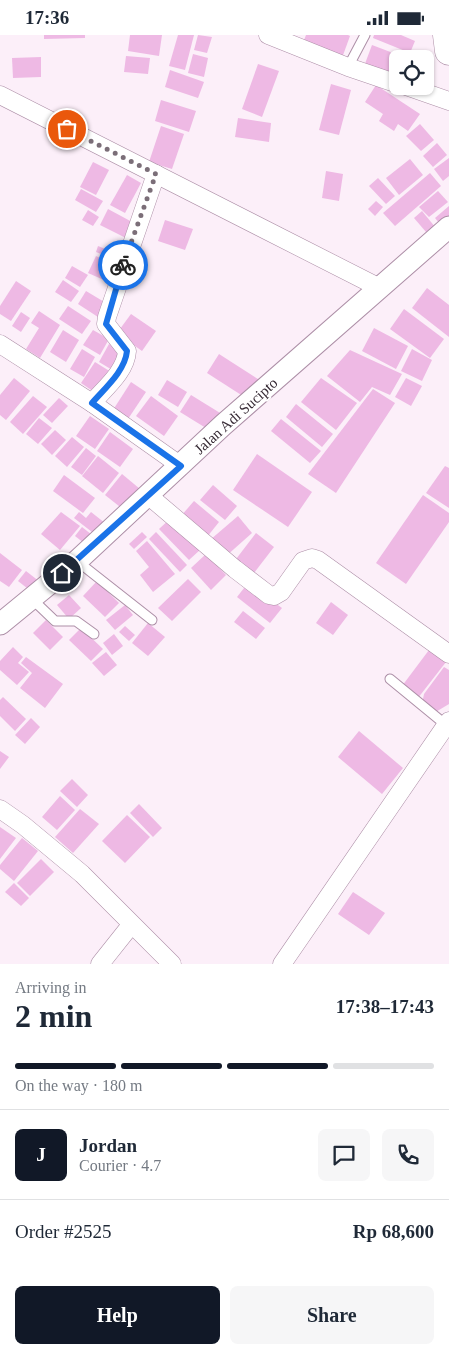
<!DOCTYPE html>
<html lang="en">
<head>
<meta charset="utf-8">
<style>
  :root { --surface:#fff; --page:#f6f6f7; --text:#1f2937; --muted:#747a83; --line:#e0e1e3; --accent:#111827 }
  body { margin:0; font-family:"Times New Roman",serif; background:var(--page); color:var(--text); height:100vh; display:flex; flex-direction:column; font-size:19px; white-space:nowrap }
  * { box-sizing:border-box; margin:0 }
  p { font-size:16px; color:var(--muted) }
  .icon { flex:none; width:28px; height:28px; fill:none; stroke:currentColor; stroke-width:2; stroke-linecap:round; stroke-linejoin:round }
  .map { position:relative; height:929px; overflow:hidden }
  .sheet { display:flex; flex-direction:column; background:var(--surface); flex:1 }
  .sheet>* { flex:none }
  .fabs { position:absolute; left:389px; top:15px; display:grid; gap:10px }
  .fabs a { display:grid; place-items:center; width:45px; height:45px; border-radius:8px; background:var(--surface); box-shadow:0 1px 4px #0004; font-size:25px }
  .pin { position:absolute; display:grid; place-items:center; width:42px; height:42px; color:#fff; margin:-21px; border:2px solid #fff; border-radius:50%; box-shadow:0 1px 5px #0007 }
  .courier { position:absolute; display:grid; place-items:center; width:50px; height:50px; margin:-25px; border:4px solid #1a73e8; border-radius:50%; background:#fff; color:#222; box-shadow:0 1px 6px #0007 }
  .head em { font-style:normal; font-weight:600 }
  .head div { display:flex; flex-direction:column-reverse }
  .head { display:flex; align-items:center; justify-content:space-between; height:85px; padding:0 15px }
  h1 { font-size:32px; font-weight:600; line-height:38px }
  .bar { display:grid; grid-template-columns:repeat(4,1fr); gap:8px 5px; align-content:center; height:60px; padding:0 15px }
  .bar i { height:6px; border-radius:4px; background:var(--line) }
  .bar .on { background:var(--accent) }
  .bar p { grid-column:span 4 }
  .line { display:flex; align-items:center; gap:12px; padding:0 15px; border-top:1px solid var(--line) }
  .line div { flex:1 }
  .round { display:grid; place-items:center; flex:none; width:52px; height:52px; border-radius:8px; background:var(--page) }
  .primary-button { display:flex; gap:10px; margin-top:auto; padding:10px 15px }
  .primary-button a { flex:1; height:58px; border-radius:8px; background:var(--accent); color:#fff; font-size:20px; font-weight:600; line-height:58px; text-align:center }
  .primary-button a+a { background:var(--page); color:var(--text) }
  .status { display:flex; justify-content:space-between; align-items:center; height:35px; padding:0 25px; background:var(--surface); direction:ltr }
  .status svg { height:14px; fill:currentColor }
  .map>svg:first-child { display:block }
  .building { fill:#eeb9e4 }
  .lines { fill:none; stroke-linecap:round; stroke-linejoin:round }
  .service-casing { stroke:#ad8fa7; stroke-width:11 }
  .minor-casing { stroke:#ad8fa7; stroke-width:19 }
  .tertiary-casing { stroke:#ad8fa7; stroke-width:23 }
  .primary-casing { stroke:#ad8fa7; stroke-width:29 }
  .service { stroke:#fff; stroke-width:9 }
  .minor { stroke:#fff; stroke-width:18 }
  .tertiary { stroke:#fff; stroke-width:21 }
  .primary { stroke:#fff; stroke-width:28 }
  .done { stroke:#7b6e78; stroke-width:5; stroke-dasharray:0 9 }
  .route { stroke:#1a73e8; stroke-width:6 }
  .labels { text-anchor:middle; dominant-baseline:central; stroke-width:4; stroke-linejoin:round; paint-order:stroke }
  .street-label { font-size:15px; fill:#352933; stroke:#fff }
</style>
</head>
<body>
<div class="status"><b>17:36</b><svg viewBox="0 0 49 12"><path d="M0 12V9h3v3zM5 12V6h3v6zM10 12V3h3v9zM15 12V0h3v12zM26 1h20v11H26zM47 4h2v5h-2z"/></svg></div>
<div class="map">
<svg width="449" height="929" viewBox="0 0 449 929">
  <rect width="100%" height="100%" fill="#fceff9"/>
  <!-- building -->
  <g class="building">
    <polygon points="44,0 85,0 85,3 44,4"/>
    <polygon points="130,0 162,0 159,21 128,16"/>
    <polygon points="178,0 194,0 185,35 169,31"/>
    <polygon points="198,0 212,2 207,18 194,15"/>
    <polygon points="306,0 348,0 350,1 342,23 303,8"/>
    <polygon points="374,0 401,0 415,6 410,18 373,3"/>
    <polygon points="372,10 401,21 398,24 392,45 363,34"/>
    <polygon points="193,19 208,23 204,42 188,38"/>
    <polygon points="126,21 150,23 148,39 124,37"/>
    <polygon points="41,22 41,42 13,43 12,23"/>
    <polygon points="258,29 279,36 262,82 242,74"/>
    <polygon points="170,35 204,47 198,63 165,52"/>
    <polygon points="331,49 351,55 339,100 319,95"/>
    <polygon points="376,50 420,79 408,96 398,89 394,96 379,86 383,79 365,67"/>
    <polygon points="161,65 196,76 189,97 155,86"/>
    <polygon points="238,83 271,88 269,107 235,102"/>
    <polygon points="420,89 434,105 421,116 406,101"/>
    <polygon points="161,91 184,99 172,134 149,127"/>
    <polygon points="437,108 447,120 433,132 423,121"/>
    <polygon points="449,123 449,141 443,146 434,134"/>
    <polygon points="410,124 423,140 399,160 386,143"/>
    <polygon points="93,127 109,135 96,160 80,152"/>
    <polygon points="326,136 343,139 339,166 322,163"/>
    <polygon points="430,138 441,151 395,191 383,178"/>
    <polygon points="127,140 141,148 125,178 110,170"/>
    <polygon points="378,143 395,161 386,169 369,151"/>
    <polygon points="81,154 103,166 96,177 75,165"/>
    <polygon points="438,156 448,167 429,182 419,172"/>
    <polygon points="376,166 383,172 375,181 368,174"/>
    <polygon points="449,171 449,189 444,194 435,183"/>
    <polygon points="108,174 134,188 126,203 100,190"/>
    <polygon points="88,175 99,182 93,191 82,185"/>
    <polygon points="422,176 440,198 432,204 414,183"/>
    <polygon points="165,185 193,194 185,215 158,206"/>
    <polygon points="98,211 113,217 111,223 96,217"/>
    <polygon points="96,221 120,232 113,249 88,238"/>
    <polygon points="72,231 88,240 80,252 65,243"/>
    <polygon points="63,245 79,256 71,267 55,257"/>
    <polygon points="16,246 31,256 11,286 0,279 0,271"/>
    <polygon points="427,253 449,270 449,302 412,273"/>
    <polygon points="86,256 106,268 98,282 78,269"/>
    <polygon points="68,271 91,286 82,299 59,284"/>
    <polygon points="404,274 444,304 430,323 390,294"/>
    <polygon points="39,276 60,290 40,323 26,314 39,293 31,288"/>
    <polygon points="21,277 30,283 21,297 12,291"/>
    <polygon points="131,279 156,296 142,316 117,298"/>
    <polygon points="374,293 408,311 396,334 362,316"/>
    <polygon points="63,295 79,305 66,327 50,317"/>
    <polygon points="93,295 109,304 100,320 83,310"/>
    <polygon points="109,309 125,318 114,336 99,327"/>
    <polygon points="82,314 95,322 84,342 70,334"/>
    <polygon points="412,314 432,325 422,346 401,336"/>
    <polygon points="350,315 402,339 390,360 372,352 360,367 327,341"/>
    <polygon points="219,319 261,346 249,365 207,338"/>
    <polygon points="95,327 111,337 97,359 81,348"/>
    <polygon points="14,343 30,356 6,385 0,380 0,360"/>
    <polygon points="321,343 357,368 336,395 301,367"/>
    <polygon points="406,343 422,351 411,371 395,362"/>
    <polygon points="167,345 187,357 178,372 158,360"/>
    <polygon points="131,347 146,357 128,384 113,375"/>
    <polygon points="373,354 395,368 336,458 308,439"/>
    <polygon points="191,360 225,381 214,398 180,377"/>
    <polygon points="33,361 47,372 23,399 10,387"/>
    <polygon points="151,361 178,381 164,401 136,381"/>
    <polygon points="59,363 68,371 52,388 43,380"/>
    <polygon points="296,369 333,399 322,412 286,382"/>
    <polygon points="90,381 109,394 95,414 76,401"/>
    <polygon points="39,383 52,393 38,409 26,399"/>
    <polygon points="281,384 321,416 310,428 271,396"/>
    <polygon points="55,395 66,405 52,420 41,409"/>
    <polygon points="110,397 133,414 120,432 97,416"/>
    <polygon points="72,402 84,412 67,432 55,421"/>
    <polygon points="86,413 96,421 82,440 71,432"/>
    <polygon points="257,419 312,457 288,492 233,455"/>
    <polygon points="98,421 119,438 103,458 82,441"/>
    <polygon points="445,431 449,433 449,473 426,458"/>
    <polygon points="122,439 146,459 129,479 105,460"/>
    <polygon points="64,440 95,463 83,478 53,456"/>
    <polygon points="213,450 237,471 225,485 200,465"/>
    <polygon points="423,460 449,478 449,487 406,549 376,528"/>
    <polygon points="194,466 219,487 207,502 181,481"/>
    <polygon points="61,477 80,491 60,515 41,499"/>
    <polygon points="79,477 86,483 91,477 110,492 101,504 74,483"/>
    <polygon points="238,481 252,498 225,522 210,505"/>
    <polygon points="171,483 201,514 189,525 159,494"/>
    <polygon points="82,492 96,503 89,512 75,501"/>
    <polygon points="142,497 147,502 134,514 129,509"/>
    <polygon points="156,497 187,530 180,537 149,504"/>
    <polygon points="256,498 274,512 251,542 233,528"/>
    <polygon points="147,506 175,539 153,557 140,540 149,532 136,516"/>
    <polygon points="0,518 22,535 9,552 0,546"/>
    <polygon points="206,519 226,540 211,555 191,533"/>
    <polygon points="26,536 40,547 32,557 18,546"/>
    <polygon points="188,544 201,557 172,586 158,573"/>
    <polygon points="97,546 119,568 105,582 83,561"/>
    <polygon points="248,548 282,573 270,588 237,562"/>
    <polygon points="69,560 81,573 69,584 57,570"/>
    <polygon points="331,567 348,580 333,600 316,588"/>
    <polygon points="125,570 133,580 115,595 106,585"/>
    <polygon points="243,576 265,593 256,604 234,587"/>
    <polygon points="46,585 63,602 50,615 33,598"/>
    <polygon points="148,588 165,602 148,621 132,608"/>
    <polygon points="125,591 135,600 129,606 119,597"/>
    <polygon points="81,593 103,614 91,626 69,605"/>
    <polygon points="114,599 123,611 112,620 103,608"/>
    <polygon points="13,612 23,622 18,628 29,637 17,650 0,635 0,626"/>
    <polygon points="429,615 446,627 418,663 402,651"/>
    <polygon points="106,617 117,630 104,641 92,628"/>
    <polygon points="26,622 63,649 45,673 20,653 32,638 21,628"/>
    <polygon points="444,632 449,635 449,669 434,678 422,669 424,659"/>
    <polygon points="3,662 26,684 15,696 0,681 0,665"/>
    <polygon points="31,683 40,692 25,709 15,700"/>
    <polygon points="359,696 403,733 382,759 338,722"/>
    <polygon points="0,716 9,722 0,734"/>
    <polygon points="72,744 88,760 77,772 60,756"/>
    <polygon points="60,761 75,775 57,795 42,782"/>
    <polygon points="139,769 162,793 153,802 130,778"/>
    <polygon points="80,774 99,789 73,818 55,802"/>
    <polygon points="127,780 150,802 125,828 102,806"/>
    <polygon points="0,792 16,803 0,824"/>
    <polygon points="22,803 38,816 14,846 0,834 0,830"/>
    <polygon points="41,824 54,837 30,861 17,848"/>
    <polygon points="14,848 29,863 21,871 5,857"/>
    <polygon points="353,857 385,878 369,900 338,879"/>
  </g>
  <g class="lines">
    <!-- service casing -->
    <g class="service-casing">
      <g id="service">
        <polyline points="348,32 365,0"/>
        <polyline points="77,526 152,585"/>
        <polyline points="31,563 55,586 76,586 94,599"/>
        <polyline points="390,644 446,690"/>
      </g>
    </g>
    <!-- minor casing -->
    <g class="minor-casing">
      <g id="minor">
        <polyline points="268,0 348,32 398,49"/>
        <polyline points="406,51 449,66"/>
        <polyline points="0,60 380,253"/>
        <polyline points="0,309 92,368 181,431"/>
        <path d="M92,368c13,-15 34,-32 35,-52l-21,-27 1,-7 49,-143"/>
        <polyline points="149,461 235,534 269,560 274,561 281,557 303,526 312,523 318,525 449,619"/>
        <polyline points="0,774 23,790 82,839 172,929"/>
        <polyline points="100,929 131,890"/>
        <polyline points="282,929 449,686"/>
      </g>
    </g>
    <!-- tertiary casing -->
    <g class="tertiary-casing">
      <polyline id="tertiary" points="0,589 77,526 223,390 449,192"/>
    </g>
    <!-- primary casing -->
    <g class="primary-casing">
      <polyline id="primary" points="447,0 449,16"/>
    </g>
    <!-- service -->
    <use href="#service" class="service"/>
    <!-- minor -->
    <use href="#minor" class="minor"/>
    <!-- tertiary -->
    <use href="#tertiary" class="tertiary"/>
    <!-- primary -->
    <use href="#primary" class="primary"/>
  </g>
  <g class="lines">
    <!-- done -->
    <polyline class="done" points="67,94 156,139 123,230"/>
    <!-- route -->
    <path class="route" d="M62,538l119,-107 -89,-63c13,-15 33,-32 35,-52l-21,-27 17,-59"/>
  </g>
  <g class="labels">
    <!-- street labels -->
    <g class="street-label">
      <text transform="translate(236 381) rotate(-42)">Jalan Adi Sucipto</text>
    </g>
  </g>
</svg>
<div class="fabs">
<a><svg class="icon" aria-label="locate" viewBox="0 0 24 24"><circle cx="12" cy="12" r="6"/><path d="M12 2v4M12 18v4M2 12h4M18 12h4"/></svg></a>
</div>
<div class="pin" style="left:67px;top:94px;background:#ea580c"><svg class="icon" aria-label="bag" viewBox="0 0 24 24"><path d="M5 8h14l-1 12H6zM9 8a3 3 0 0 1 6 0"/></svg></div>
<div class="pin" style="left:62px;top:538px;background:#1f2937"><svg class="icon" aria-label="home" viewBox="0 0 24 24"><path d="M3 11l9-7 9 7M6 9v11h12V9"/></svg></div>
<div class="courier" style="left:123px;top:230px"><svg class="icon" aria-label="bike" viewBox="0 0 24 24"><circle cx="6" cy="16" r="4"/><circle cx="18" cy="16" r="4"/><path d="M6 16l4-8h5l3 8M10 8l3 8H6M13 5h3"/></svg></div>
</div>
<section class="sheet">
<div class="head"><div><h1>2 min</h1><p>Arriving in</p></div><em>17:38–17:43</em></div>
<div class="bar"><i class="on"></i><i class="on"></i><i class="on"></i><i></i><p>On the way · 180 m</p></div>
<div class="line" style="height:90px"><b class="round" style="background:var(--accent);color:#fff">J</b><div><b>Jordan</b><p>Courier · 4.7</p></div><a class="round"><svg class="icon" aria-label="chat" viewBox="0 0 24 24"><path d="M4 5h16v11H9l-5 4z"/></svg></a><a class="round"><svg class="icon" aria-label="phone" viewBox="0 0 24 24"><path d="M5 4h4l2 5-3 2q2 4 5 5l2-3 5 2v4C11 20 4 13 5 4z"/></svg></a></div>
<div class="line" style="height:65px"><div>Order #2525</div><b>Rp 68,600</b></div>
<div class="primary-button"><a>Help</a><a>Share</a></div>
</section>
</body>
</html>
